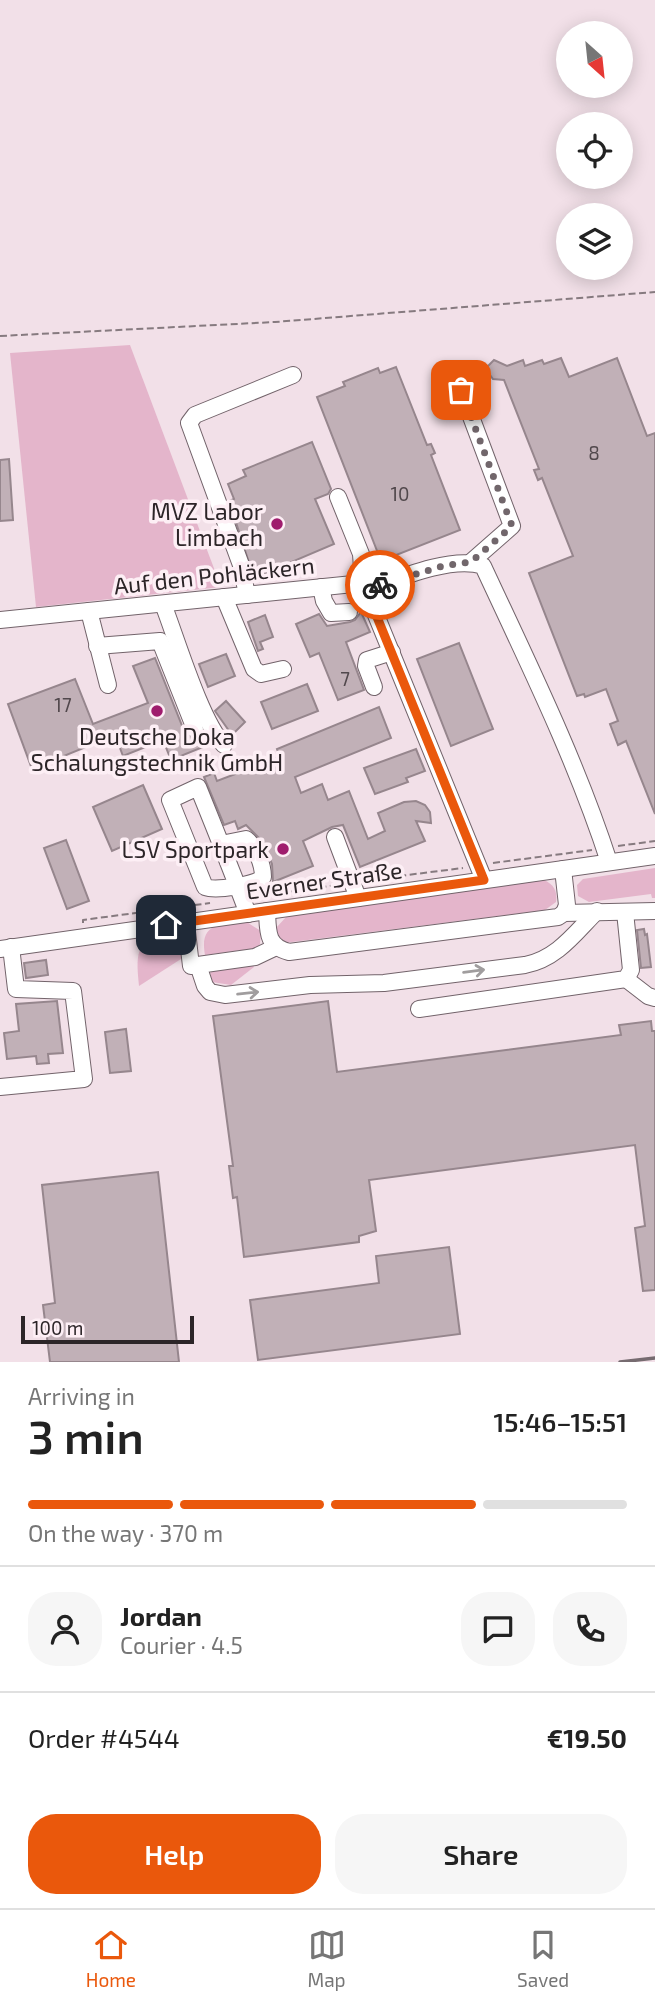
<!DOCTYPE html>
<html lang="en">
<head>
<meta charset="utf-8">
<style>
  :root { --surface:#fff; --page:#f6f6f6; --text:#222; --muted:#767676; --line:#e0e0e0; --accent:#ea580c }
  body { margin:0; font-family:"Exo 2",sans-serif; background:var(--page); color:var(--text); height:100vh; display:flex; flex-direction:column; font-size:26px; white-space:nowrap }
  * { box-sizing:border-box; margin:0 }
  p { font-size:23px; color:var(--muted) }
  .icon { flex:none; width:38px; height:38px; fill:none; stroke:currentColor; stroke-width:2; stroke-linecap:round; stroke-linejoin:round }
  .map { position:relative; height:1362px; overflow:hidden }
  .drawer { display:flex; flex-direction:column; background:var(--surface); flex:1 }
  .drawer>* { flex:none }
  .needle { width:46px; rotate:153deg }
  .buttons { position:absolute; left:556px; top:21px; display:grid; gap:14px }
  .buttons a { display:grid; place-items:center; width:77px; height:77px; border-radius:50%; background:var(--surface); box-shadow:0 4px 18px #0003; font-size:35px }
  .scale { position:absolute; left:21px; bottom:18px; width:173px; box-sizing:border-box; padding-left:7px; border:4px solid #2c2528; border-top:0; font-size:19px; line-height:24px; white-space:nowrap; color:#2c2528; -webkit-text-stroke:5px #fdeff5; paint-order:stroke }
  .pin { position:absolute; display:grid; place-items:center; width:60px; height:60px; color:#fff; margin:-30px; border-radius:14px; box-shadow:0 4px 10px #0006 }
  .courier { position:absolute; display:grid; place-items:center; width:70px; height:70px; margin:-35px; border:5px solid #ea580c; border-radius:50%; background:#fff; color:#222; box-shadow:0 2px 9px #0007 }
  .overview em { font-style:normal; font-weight:600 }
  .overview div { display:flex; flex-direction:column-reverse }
  .overview { display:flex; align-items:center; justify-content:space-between; height:119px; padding:0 28px }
  h1 { font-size:46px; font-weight:600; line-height:52px }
  .bar { display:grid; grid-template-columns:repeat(4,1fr); gap:10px 7px; align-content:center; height:84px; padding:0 28px }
  .bar i { height:9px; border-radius:5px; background:var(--line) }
  .bar .active { background:var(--accent) }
  .bar p { grid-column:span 4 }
  .line { display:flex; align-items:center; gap:18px; padding:0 28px; border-top:2px solid var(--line) }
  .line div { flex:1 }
  .round { display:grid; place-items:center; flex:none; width:74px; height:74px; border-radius:28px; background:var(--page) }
  .button { display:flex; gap:14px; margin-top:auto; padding:14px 28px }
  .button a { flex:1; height:80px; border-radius:28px; background:var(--accent); color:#fff; font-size:28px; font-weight:600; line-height:80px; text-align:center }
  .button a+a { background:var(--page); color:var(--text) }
  .menu { display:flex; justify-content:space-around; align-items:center; height:98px; border-top:2px solid var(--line); background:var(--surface); font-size:19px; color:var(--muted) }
  .menu a { display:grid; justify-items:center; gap:4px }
  .menu .active { color:var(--accent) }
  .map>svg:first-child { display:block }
  .green { fill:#e4b5cb }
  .building { fill:#c1b0b7; stroke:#96868d; stroke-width:2 }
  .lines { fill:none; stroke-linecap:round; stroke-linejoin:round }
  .minor-casing { stroke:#72636a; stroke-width:18 }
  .path { stroke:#867a7f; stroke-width:2; stroke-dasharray:7 3.5; stroke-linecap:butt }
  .minor { stroke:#fff; stroke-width:16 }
  .rail { stroke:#766b70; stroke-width:3.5 }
  .oneway { stroke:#a09d9e }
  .done { stroke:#71666b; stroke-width:7; stroke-dasharray:0 12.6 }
  .route { stroke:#ea580c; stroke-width:9 }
  .poi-dot { fill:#9f1c6d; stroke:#fdeff5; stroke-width:2.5 }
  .labels { text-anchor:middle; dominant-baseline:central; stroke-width:7; stroke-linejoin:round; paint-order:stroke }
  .number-label { font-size:19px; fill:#51484c }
  .poi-label { font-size:23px; fill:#2c2528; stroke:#fdeff5; text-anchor:end }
  .street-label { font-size:23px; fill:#2c2528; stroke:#fdeff5 }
</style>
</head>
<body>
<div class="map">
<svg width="655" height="1362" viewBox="0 0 655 1362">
  <rect width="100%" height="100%" fill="#f2e0e8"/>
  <!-- green -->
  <g class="green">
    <polygon points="130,345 221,587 36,607 10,353"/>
    <polygon points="655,868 655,898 652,898 651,894 589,902 578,896 577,885 583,879"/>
    <path d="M540,878c12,5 18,11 16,24l-11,8 -261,33 -6,-5 -2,-10 11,-12z"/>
    <path d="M245,921l16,10 -1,13 -3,4 -52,7c-6,-33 16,-30 40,-34z"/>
    <path d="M171,937l9,4 3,6 -2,12 -42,27c-3,-29 -5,-51 32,-49z"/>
    <polygon points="253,963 254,967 231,985 212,982 210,973 214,969"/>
  </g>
  <!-- building -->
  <g class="building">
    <polygon points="561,358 569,377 617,358 647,436 655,433 655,814 626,741 618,745 610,724 618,721 606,689 585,697 584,694 577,696 529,573 573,556 542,478 538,480 534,470 539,469 504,380 493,379 487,371 488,366 494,360 507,366 523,360 525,366 542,360 544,364"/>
    <polygon points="396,367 427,445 431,444 435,453 431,455 460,530 381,561 317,397 345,386 343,382 378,368 380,373"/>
    <polygon points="312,442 331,489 328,494 315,499 334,544 254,578 229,501 234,499 228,484 246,476 243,470"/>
    <polygon points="9,459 13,520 0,521 0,460"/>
    <polygon points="361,612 370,632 346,642 364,690 338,700 319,653 310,657 296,624 319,614 327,626 350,622 355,620"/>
    <polygon points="265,615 273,637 260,642 263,649 258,651 248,622"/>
    <polygon points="459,643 493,729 451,746 417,659"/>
    <polygon points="226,654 235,676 208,687 199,664"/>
    <polygon points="155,658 185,733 193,739 199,738 203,747 171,760 163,740 123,756 115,735 32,769 8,704 75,679 93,724 148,703 133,666"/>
    <polygon points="307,684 318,711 272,729 261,702"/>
    <polygon points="226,701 245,722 232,735 215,711"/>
    <polygon points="379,707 391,738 295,777 301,793 322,784 328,800 349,791 368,839 385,831 378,813 404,802 416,801 425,805 430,812 431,823 416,821 425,841 360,867 343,825 332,827 303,841 313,866 273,882 272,864 262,841 246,825 238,829 235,821 224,825 204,777 214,773 217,781 280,757 277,749"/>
    <polygon points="416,749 425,771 406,778 408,782 375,794 364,768"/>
    <polygon points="143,785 162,829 112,851 93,807"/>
    <polygon points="66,840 89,901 67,909 44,848"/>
    <polygon points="644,929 645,935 647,934 651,967 641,968 637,930"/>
    <polygon points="46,960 48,975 26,978 24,963"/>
    <polygon points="57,1001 63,1053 48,1054 49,1063 37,1064 36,1056 7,1059 4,1033 19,1031 16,1004"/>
    <polygon points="328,1001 337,1072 621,1035 619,1025 651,1021 652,1031 655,1031 655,1290 643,1291 635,1228 645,1226 635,1145 369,1180 376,1231 359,1236 359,1242 244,1257 237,1197 233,1198 229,1166 233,1166 213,1016"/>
    <polygon points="126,1029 131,1071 110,1073 105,1032"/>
    <polygon points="158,1172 179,1362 50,1362 43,1305 55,1303 42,1185"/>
    <polygon points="449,1247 460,1334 258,1360 250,1300 379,1283 376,1256"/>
  </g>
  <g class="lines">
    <!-- minor casing -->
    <g class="minor-casing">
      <g id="minor">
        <polyline points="461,390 512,526 471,562"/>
        <polyline points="338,497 361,554 363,583"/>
        <polyline points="321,587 324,601 331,613 349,612"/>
        <path d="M367,590c30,-11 85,-35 116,-24 45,97 93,194 126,296"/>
        <polyline points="247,595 241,565 189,423 195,415 293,375"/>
        <polyline points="224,597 254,669 261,674 283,669"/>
        <path d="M163,604c13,33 38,118 61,141"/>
        <polyline points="89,611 108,685"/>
        <polyline points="0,620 363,583 484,880"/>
        <polyline points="97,646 160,641 195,729"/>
        <polyline points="374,687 366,666 367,660 392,652"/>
        <polyline points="335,837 358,898"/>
        <path d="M221,844l25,-5c10,8 17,25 17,38 -8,8 -47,14 -58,10l-35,-87 28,-13c17,42 34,84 50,127"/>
        <polyline points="563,869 567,905 564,913"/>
        <path d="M267,911c1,20 -1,35 22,41l269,-35 6,-4 91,-2"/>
        <polyline points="186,923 191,966 255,957 276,947"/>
        <polyline points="0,949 655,856"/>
        <path d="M198,965l7,21 5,6 15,3 85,-10 74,-2 141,-18c32,-6 50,-32 72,-54"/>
        <polyline points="626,979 648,996 655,998"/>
        <polyline points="419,1009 626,979 631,970 625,912"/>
        <polyline points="0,1087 84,1079 73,991 16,989 11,947"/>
      </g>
    </g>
    <!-- path -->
    <g class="path">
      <polyline points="0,336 275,322 655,292"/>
      <polyline points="618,846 655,841"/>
      <polyline points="493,863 592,850"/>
      <polyline points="368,880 463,868"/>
      <polyline points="257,896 338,885"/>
      <polyline points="83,923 83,920 210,903"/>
    </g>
    <!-- minor -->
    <use href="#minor" class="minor"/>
    <!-- rail -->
    <polyline class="rail" points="620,1362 655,1358"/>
  </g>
  <!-- one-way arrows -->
  <defs><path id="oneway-shaft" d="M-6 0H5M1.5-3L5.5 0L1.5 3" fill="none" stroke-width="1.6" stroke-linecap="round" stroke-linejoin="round" transform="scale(1.75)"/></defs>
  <g class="oneway">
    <use href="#oneway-shaft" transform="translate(474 971) rotate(-7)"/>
    <use href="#oneway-shaft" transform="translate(248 993) rotate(-6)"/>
  </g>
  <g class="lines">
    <!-- done -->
    <polyline class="done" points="380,585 443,566 471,562 512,526 461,390"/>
    <!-- route -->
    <polyline class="route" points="166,925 484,880 366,590 380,585"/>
  </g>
  <!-- markers -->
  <g class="poi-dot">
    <circle cx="277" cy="524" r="7"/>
    <circle cx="157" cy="711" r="7"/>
    <circle cx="283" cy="849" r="7"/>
  </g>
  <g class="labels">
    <!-- number labels -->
    <g class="number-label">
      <text x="594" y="452">8</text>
      <text x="400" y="493">10</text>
      <text x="345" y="678">7</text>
      <text x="63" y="704">17</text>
    </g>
    <!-- poi labels -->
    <g class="poi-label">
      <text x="263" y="511">MVZ Labor<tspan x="263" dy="26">Limbach</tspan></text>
      <text x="157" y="736" text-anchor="middle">Deutsche Doka<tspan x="157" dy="26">Schalungstechnik GmbH</tspan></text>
      <text x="269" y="849">LSV Sportpark</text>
    </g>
    <!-- street labels -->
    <g class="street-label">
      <text transform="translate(214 575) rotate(-6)">Auf den Pohläckern</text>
      <text transform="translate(324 880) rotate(-8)">Everner Straße</text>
    </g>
  </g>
</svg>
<div class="buttons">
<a><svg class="needle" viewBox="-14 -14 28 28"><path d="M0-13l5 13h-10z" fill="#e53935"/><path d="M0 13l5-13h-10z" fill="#767676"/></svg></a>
<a><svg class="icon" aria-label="locate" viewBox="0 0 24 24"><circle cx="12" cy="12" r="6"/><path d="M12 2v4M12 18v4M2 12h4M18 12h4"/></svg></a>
<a><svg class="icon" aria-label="layers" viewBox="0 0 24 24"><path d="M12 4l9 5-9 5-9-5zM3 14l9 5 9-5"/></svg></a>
</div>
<div class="scale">100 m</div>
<div class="pin" style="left:461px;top:390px;background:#ea580c"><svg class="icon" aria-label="bag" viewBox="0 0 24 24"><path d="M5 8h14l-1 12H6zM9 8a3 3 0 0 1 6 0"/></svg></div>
<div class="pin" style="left:166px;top:925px;background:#1f2937"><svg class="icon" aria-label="home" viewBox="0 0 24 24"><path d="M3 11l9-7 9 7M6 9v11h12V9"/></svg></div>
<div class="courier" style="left:380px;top:585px"><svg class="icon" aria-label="bike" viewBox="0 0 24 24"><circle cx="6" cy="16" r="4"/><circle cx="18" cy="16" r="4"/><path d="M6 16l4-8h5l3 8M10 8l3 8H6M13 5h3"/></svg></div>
</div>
<section class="drawer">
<div class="overview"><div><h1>3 min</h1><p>Arriving in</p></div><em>15:46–15:51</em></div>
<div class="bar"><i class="active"></i><i class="active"></i><i class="active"></i><i></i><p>On the way · 370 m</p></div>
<div class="line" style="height:126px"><a class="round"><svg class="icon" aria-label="person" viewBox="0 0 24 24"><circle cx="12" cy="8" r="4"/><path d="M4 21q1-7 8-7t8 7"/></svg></a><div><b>Jordan</b><p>Courier · 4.5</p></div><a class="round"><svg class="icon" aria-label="chat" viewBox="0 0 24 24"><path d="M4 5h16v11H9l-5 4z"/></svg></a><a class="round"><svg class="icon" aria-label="phone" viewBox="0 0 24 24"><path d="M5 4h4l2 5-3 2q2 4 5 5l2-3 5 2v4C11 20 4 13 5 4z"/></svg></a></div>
<div class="line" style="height:91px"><div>Order #4544</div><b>€19.50</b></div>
<div class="button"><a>Help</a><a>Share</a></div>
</section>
<nav class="menu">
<a class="active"><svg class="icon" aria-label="home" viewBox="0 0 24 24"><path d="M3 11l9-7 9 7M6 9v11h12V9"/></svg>Home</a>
<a><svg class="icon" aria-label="map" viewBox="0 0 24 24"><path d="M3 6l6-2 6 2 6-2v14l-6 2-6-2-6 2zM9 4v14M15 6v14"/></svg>Map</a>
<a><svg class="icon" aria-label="saved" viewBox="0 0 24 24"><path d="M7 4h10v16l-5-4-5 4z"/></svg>Saved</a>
</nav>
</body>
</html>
